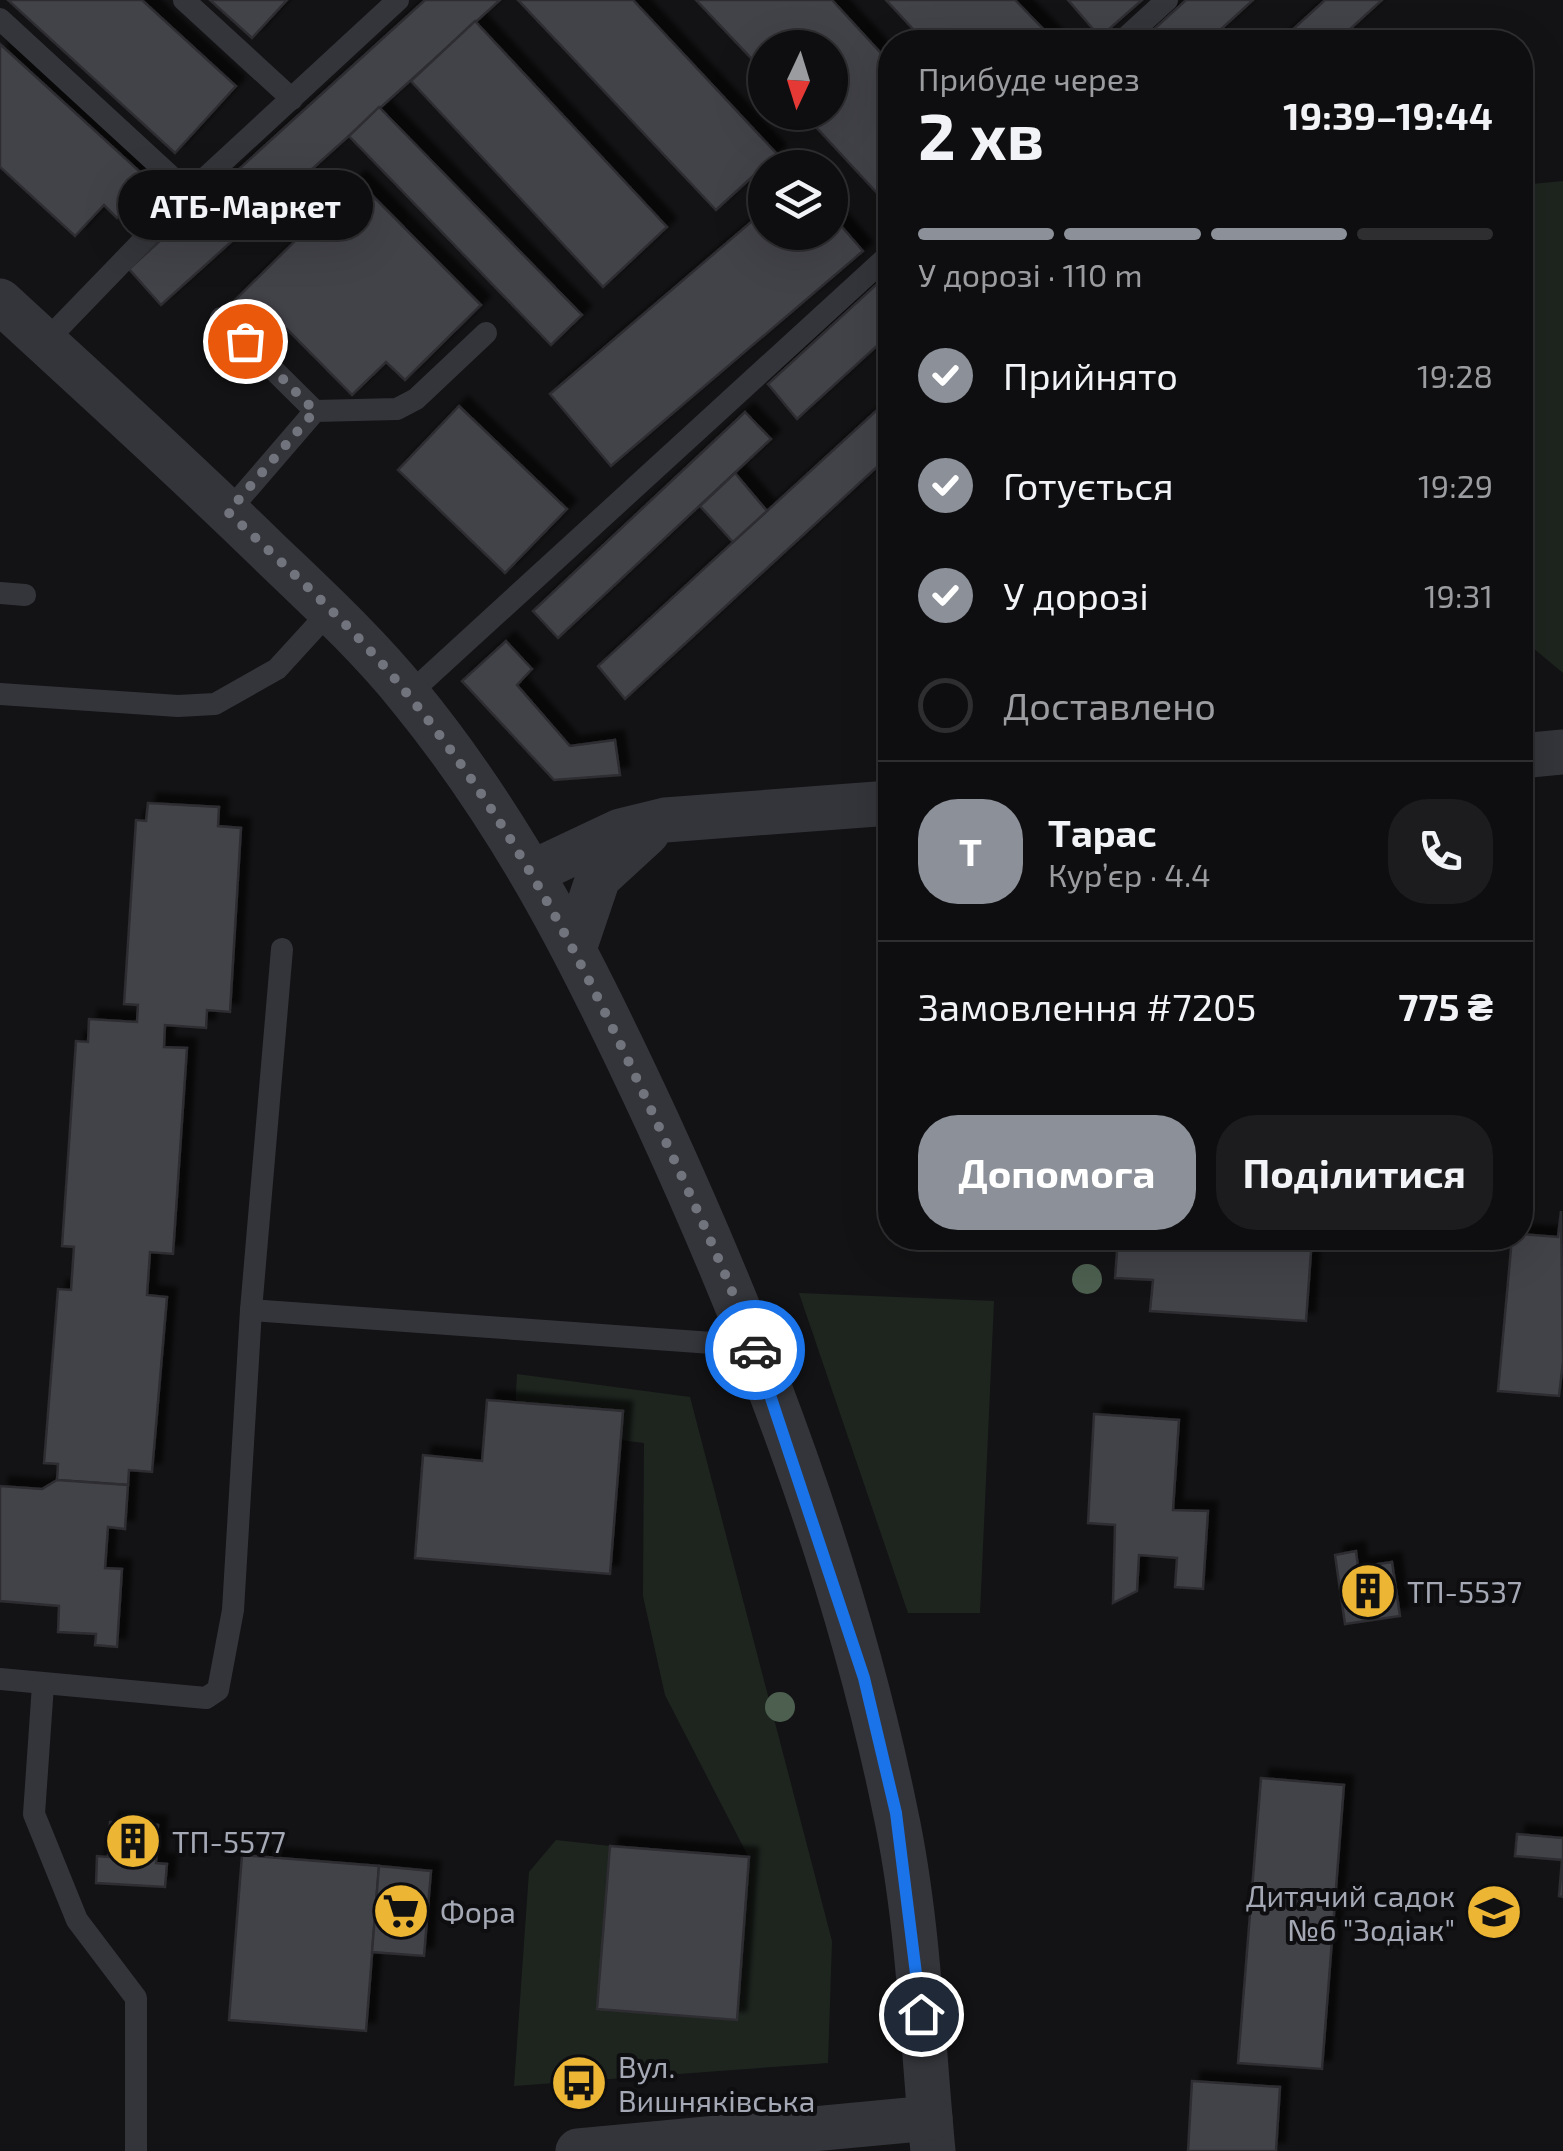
<!DOCTYPE html>
<html lang="uk">
<head>
<meta charset="utf-8">
<style>
  :root { --surface:#0e0e10; --page:#1c1c1e; --text:#f1f3f6; --muted:#9b9c9f; --line:#2e2e30; --accent:#8c9099 }
  body { margin:0; font-family:"Exo 2",sans-serif; background:var(--page); color:var(--text); height:100vh; display:flex; flex-direction:column; font-size:38px; white-space:nowrap }
  * { box-sizing:border-box; margin:0 }
  p { font-size:32px; color:var(--muted) }
  .icon { flex:none; width:55px; height:55px; fill:none; stroke:currentColor; stroke-width:2; stroke-linecap:round; stroke-linejoin:round }
  .map { position:relative; flex:1; overflow:hidden }
  .details { position:absolute; left:878px; top:30px; width:655px; height:1220px; display:flex; flex-direction:column; background:var(--surface); border-radius:40px; box-shadow:0 10px 40px #0002,0 0 0 2px var(--line) }
  .details>* { flex:none }
  .needle { width:65px; rotate:184deg }
  .controls { position:absolute; left:748px; top:30px; display:grid; gap:20px }
  .controls a { display:grid; place-items:center; width:100px; height:100px; border-radius:50%; background:var(--surface); box-shadow:0 10px 40px #0002,0 0 0 2px var(--line); font-size:50px }
  .pin { position:absolute; display:grid; place-items:center; width:85px; height:85px; color:#fff; margin:-42px; border:5px solid #fff; border-radius:50%; box-shadow:0 2px 10px #0007 }
  .courier { position:absolute; display:grid; place-items:center; width:100px; height:100px; margin:-50px; border:8px solid #1a73e8; border-radius:50%; background:#fff; color:#222; box-shadow:0 2px 12px #0007 }
  .bubble { position:absolute; height:70px; border-radius:35px; background:var(--surface); box-shadow:0 10px 40px #0002,0 0 0 2px var(--line); font-size:32px; font-weight:700; line-height:70px; text-align:center }
  .overview em { font-style:normal; font-weight:700 }
  .overview div { display:flex; flex-direction:column-reverse }
  .overview { display:flex; align-items:center; justify-content:space-between; height:170px; padding:0 40px }
  h1 { font-size:65px; font-weight:700; line-height:75px }
  .bar { display:grid; grid-template-columns:repeat(4,1fr); gap:15px 10px; align-content:center; height:120px; padding:0 40px }
  .bar i { height:12px; border-radius:8px; background:var(--line) }
  .bar .selected { background:var(--accent) }
  .bar p { grid-column:span 4 }
  .line { display:flex; align-items:center; gap:25px; padding:0 40px; border-top:2px solid var(--line) }
  .line div { flex:1 }
  .round { display:grid; place-items:center; flex:none; width:105px; height:105px; border-radius:40px; background:var(--page) }
  ol { padding:0 40px; list-style:none }
  li { display:flex; align-items:center; gap:30px; height:110px }
  li p { margin-inline-start:auto }
  li .icon { padding:10px; border-radius:50%; background:var(--accent); color:#fff; stroke-width:4 }
  li:last-child { color:var(--muted) }
  li i { width:55px; height:55px; border:5px solid var(--line); border-radius:50% }
  .cta { display:flex; gap:20px; margin-top:auto; padding:20px 40px }
  .cta a { flex:1; height:115px; border-radius:40px; background:var(--accent); color:#fff; font-size:40px; font-weight:700; line-height:115px; text-align:center }
  .cta a+a { background:var(--page); color:var(--text) }
  .map>svg:first-child { display:block }
  .green { fill:#1e251f }
  .building { fill:#424348; stroke:#2d2d31; stroke-width:2.5; filter:url(#shadow) }
  .lines { fill:none; stroke-linecap:round; stroke-linejoin:round }
  .service { stroke:#34353a; stroke-width:22 }
  .minor { stroke:#34353a; stroke-width:45 }
  .tree { fill:#4d6050 }
  .done { stroke:#72747d; stroke-width:10; stroke-dasharray:0 18 }
  .route { stroke:#1a73e8; stroke-width:12 }
  .labels { text-anchor:middle; dominant-baseline:central; stroke-width:8; stroke-linejoin:round; paint-order:stroke }
  .poi-label { font-size:30px; fill:#a5a9b5; stroke:#0e0e10; text-anchor:start }
</style>
</head>
<body>
<div class="map">
<svg width="1563" height="2151" viewBox="0 0 1563 2151">
  <defs>
    <filter id="shadow"><feDropShadow dx="9" dy="-9" stdDeviation="2.5" flood-color="#0009"/></filter>
  </defs>
  <rect width="100%" height="100%" fill="#131315"/>
  <!-- green -->
  <g class="green">
    <polygon points="1563,181 1563,673 1533,648 1520,607 1520,185"/>
    <polygon points="799,1293 994,1301 980,1613 908,1613"/>
    <polygon points="517,1374 690,1397 832,1941 828,2063 514,2086 529,1872 556,1840 610,1846 737,2019 749,1858 665,1695 643,1596 644,1443 514,1427"/>
  </g>
  <!-- building -->
  <g class="building">
    <polygon points="8,0 142,0 236,86 175,153"/>
    <polygon points="210,0 287,0 252,38"/>
    <polygon points="425,0 500,0 161,305 129,269"/>
    <polygon points="518,0 633,0 777,154 716,210"/>
    <polygon points="696,0 832,0 890,63 890,207 802,112 830,112 830,48 765,48 765,73"/>
    <polygon points="886,0 1015,0 1056,42 925,42"/>
    <polygon points="1068,0 1142,0 1100,37"/>
    <polygon points="1186,0 1253,0 1207,42 1140,42"/>
    <polygon points="1325,0 1382,0 1336,42 1279,42"/>
    <polygon points="475,21 667,227 603,287 411,81"/>
    <polygon points="0,44 150,181 117,218 104,205 75,236 0,167"/>
    <polygon points="379,107 582,315 551,345 349,136"/>
    <polygon points="357,180 481,305 405,380 386,362 352,395 287,329 275,342 234,301"/>
    <polygon points="765,210 765,232 830,232 830,213 863,251 611,466 550,394"/>
    <polygon points="890,272 890,334 797,419 768,384"/>
    <polygon points="890,398 890,455 625,699 598,666"/>
    <polygon points="459,406 567,509 505,573 398,470"/>
    <polygon points="745,412 771,439 558,638 533,611"/>
    <polygon points="735,473 767,511 733,542 700,506"/>
    <polygon points="506,641 532,669 517,685 570,746 615,740 620,775 554,780 462,681"/>
    <polygon points="148,803 219,807 218,826 241,828 230,1012 207,1010 206,1028 165,1025 164,1047 187,1048 173,1254 150,1252 147,1295 167,1297 152,1472 129,1470 128,1485 57,1480 58,1464 44,1463 58,1289 71,1290 74,1247 62,1246 76,1041 88,1042 89,1019 137,1022 138,1005 124,1004 136,820 146,821"/>
    <polygon points="1561,1211 1563,1362 1559,1396 1498,1391 1512,1238 1520,1234 1558,1237"/>
    <polygon points="1118,1238 1312,1238 1306,1321 1150,1311 1153,1280 1115,1278"/>
    <polygon points="487,1400 623,1411 610,1574 415,1558 423,1455 482,1461"/>
    <polygon points="1094,1414 1179,1420 1173,1510 1208,1511 1203,1589 1175,1587 1177,1558 1139,1555 1137,1591 1113,1603 1115,1525 1088,1523"/>
    <polygon points="57,1480 128,1485 125,1529 108,1527 105,1568 122,1569 117,1647 95,1645 96,1634 58,1632 59,1606 0,1601 0,1486 42,1489"/>
    <polygon points="1356,1551 1358,1567 1392,1562 1400,1616 1345,1624 1335,1555"/>
    <polygon points="1261,1778 1344,1785 1322,2069 1238,2063"/>
    <polygon points="110,1822 158,1825 156,1863 167,1864 165,1887 96,1883 97,1856 108,1857"/>
    <polygon points="1517,1834 1563,1838 1563,1897 1559,1896 1562,1860 1515,1856"/>
    <polygon points="610,1846 749,1857 737,2020 597,2009"/>
    <polygon points="242,1855 379,1866 366,2031 229,2020"/>
    <polygon points="379,1866 431,1871 424,1956 372,1952"/>
    <polygon points="1192,2081 1280,2087 1276,2151 1188,2151"/>
  </g>
  <g class="lines">
    <!-- service -->
    <g class="service">
      <polyline points="184,0 292,99"/>
      <polyline points="0,19 189,193"/>
      <polyline points="1121,42 1167,0"/>
      <polyline points="221,318 315,411"/>
      <polyline points="45,342 189,193 398,0"/>
      <polyline points="228,512 315,411 397,409 416,399 486,333"/>
      <polyline points="0,593 25,595"/>
      <polyline points="0,694 178,706 215,704 277,669 330,611"/>
      <polyline points="408,695 890,254"/>
      <polyline points="251,1310 754,1346"/>
      <polyline points="0,1679 206,1698 218,1690 233,1610 251,1310 282,949"/>
      <polyline points="43,1685 34,1814 77,1920 136,1998 136,2151"/>
    </g>
    <!-- minor -->
    <g class="minor">
      <path d="M0,301c90,83 180,164 267,249 49,47 100,94 142,146 108,132 177,272 248,425 101,220 189,451 238,689 24,111 27,228 38,341"/>
      <polyline points="1520,756 1563,752"/>
      <polyline points="533,872 620,831 665,820 890,803"/>
      <polyline points="575,946 598,878 647,833"/>
      <polyline points="578,2151 930,2118"/>
    </g>
  </g>
  <!-- trees -->
  <g class="tree">
    <circle cx="1087" cy="1279" r="15"/>
    <circle cx="780" cy="1707" r="15"/>
  </g>
  <g class="lines">
    <!-- done -->
    <path class="done" d="M245,341l70,70 -87,101c62,59 128,117 181,184 105,129 175,268 244,418 36,78 72,155 102,236"/>
    <!-- route -->
    <polyline class="route" points="755,1350 864,1678 896,1813 921,2014"/>
  </g>
  <!-- icons -->
  <defs>
    <g id="building-disc" transform="scale(2.875)"><circle r="9.5" fill="#ecb634" stroke="#0e0e10"/><path d="M-4-6H4V6H1V3H-1V6H-4ZM-2.5-4.3h1.7v1.8h-1.7ZM.8-4.3h1.7v1.8H.8ZM-2.5-1h1.7V.8h-1.7ZM.8-1h1.7V.8H.8Z" fill="#111"/></g>
    <g id="supermarket-disc" transform="scale(2.875)"><circle r="9.5" fill="#ecb634" stroke="#0e0e10"/><path d="M-6-5.5h2.5l.6 2H6L4.5 2H-2.5L-4.4-4H-6ZM-1.5 3.2a1.3 1.3 0 1 0 .1 0ZM3 3.2a1.3 1.3 0 1 0 .1 0Z" fill="#111"/></g>
    <g id="school-disc" transform="scale(2.875)"><circle r="9.5" fill="#ecb634" stroke="#0e0e10"/><path d="M0-5L7-2L0 1L-7-2ZM-4 1L0 2.5L4 1V4Q0 6-4 4Z" fill="#111"/></g>
    <g id="bus-disc" transform="scale(2.875)"><circle r="9.5" fill="#ecb634" stroke="#0e0e10"/><path d="M-5-6H5V4H4V6H2V4H-2V6H-4V4H-5ZM-3.5-4V0h7V-4ZM-3.5 1.2v1.5H-2V1.2ZM2 1.2v1.5H3.5V1.2Z" fill="#111"/></g>
  </defs>
  <g fill-rule="evenodd">
    <use href="#building-disc" x="1368" y="1591"/>
    <use href="#building-disc" x="133" y="1841"/>
    <use href="#supermarket-disc" x="401" y="1911"/>
    <use href="#school-disc" x="1494" y="1912"/>
    <use href="#bus-disc" x="579" y="2083"/>
  </g>
  <g class="labels">
    <!-- poi labels -->
    <g class="poi-label">
      <text x="1407" y="1591">ТП-5537</text>
      <text x="172" y="1841">ТП-5577</text>
      <text x="1455" y="1895" text-anchor="end">Дитячий садок<tspan x="1455" dy="34">№6 "Зодіак"</tspan></text>
      <text x="440" y="1911">Фора</text>
      <text x="618" y="2066">Вул.<tspan x="618" dy="34">Вишняківська</tspan></text>
    </g>
  </g>
</svg>
<div class="controls">
<a><svg class="needle" viewBox="-14 -14 28 28"><path d="M0-13l5 13h-10z" fill="#e53935"/><path d="M0 13l5-13h-10z" fill="#9b9c9f"/></svg></a>
<a><svg class="icon" aria-label="layers" viewBox="0 0 24 24"><path d="M12 4l9 5-9 5-9-5zM3 14l9 5 9-5"/></svg></a>
</div>
<div class="pin" style="left:245px;top:341px;background:#ea580c"><svg class="icon" aria-label="bag" viewBox="0 0 24 24"><path d="M5 8h14l-1 12H6zM9 8a3 3 0 0 1 6 0"/></svg></div>
<div class="pin" style="left:921px;top:2014px;background:#1f2937"><svg class="icon" aria-label="home" viewBox="0 0 24 24"><path d="M3 11l9-7 9 7M6 9v11h12V9"/></svg></div>
<div class="courier" style="left:755px;top:1350px"><svg class="icon" aria-label="car" viewBox="0 0 24 24"><path d="M5 17H2v-5l4-1 3-4h7l3 4 3 1v5h-3M9 17h6M6 11h13"/><circle cx="7" cy="17" r="2"/><circle cx="17" cy="17" r="2"/></svg></div>
<div class="bubble" style="left:118px;top:170px;width:255px">АТБ-Маркет</div>
<section class="details">
<div class="overview"><div><h1>2 хв</h1><p>Прибуде через</p></div><em>19:39–19:44</em></div>
<div class="bar"><i class="selected"></i><i class="selected"></i><i class="selected"></i><i></i><p>У дорозі · 110 m</p></div>
<ol>
<li><svg class="icon" aria-label="check" viewBox="0 0 24 24"><path d="M5 12l5 5 9-10"/></svg>Прийнято<p>19:28</p></li>
<li><svg class="icon" aria-label="check" viewBox="0 0 24 24"><path d="M5 12l5 5 9-10"/></svg>Готується<p>19:29</p></li>
<li><svg class="icon" aria-label="check" viewBox="0 0 24 24"><path d="M5 12l5 5 9-10"/></svg>У дорозі<p>19:31</p></li>
<li><i></i>Доставлено</li>
</ol>
<div class="line" style="height:180px"><b class="round" style="background:var(--accent);color:#fff">Т</b><div><b>Тарас</b><p>Кур’єр · 4.4</p></div><a class="round"><svg class="icon" aria-label="phone" viewBox="0 0 24 24"><path d="M5 4h4l2 5-3 2q2 4 5 5l2-3 5 2v4C11 20 4 13 5 4z"/></svg></a></div>
<div class="line" style="height:130px"><div>Замовлення #7205</div><b>775 ₴</b></div>
<div class="cta"><a>Допомога</a><a>Поділитися</a></div>
</section>
</div>
</body>
</html>
